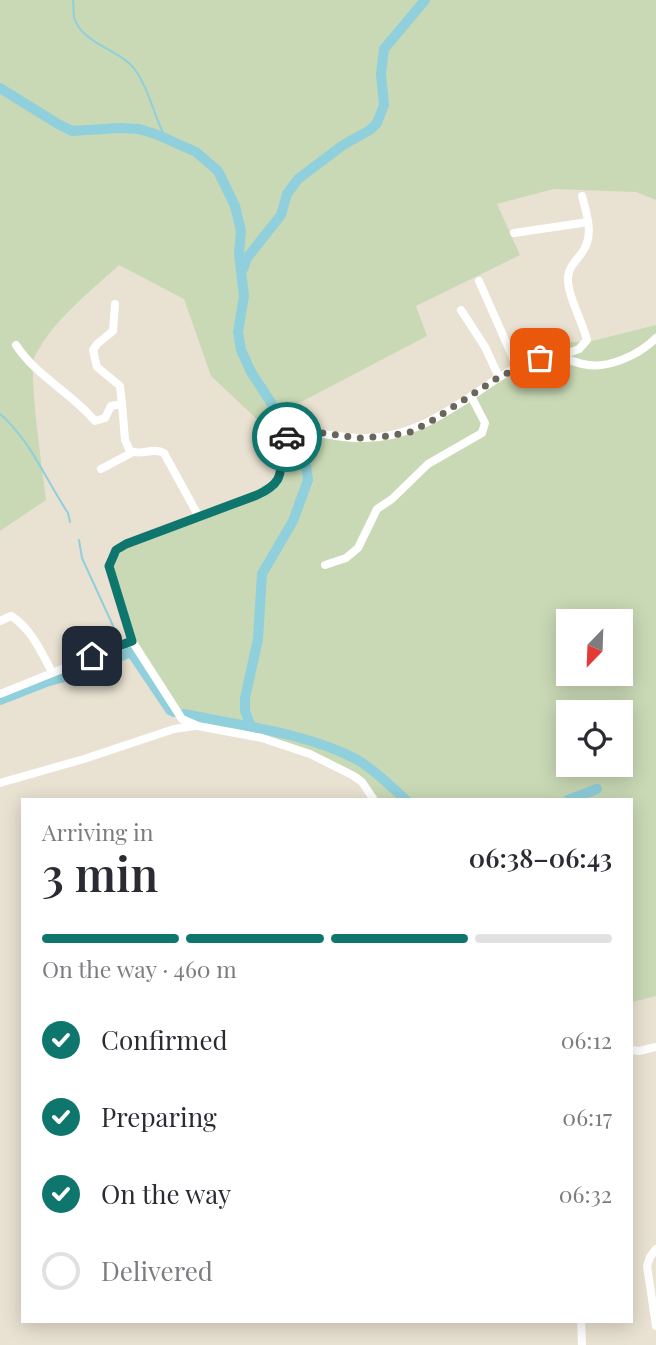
<!DOCTYPE html>
<html lang="en">
<head>
<meta charset="utf-8">
<style>
  :root { --surface:#fff; --page:#f7f7f7; --text:#2b2b33; --muted:#7c7c81; --line:#e1e1e2; --accent:#0f766e }
  body { margin:0; font-family:"Playfair Display",serif; background:var(--page); color:var(--text); height:100vh; display:flex; flex-direction:column; font-size:26px; white-space:nowrap }
  * { box-sizing:border-box; margin:0 }
  p { font-size:23px; color:var(--muted) }
  .icon { flex:none; width:38px; height:38px; fill:none; stroke:currentColor; stroke-width:2; stroke-linecap:round; stroke-linejoin:round }
  .map { position:relative; flex:1; overflow:hidden }
  .panel { position:absolute; left:21px; top:798px; width:612px; height:525px; display:flex; flex-direction:column; background:var(--surface); border-radius:0px; box-shadow:0 4px 18px #0003 }
  .panel>* { flex:none }
  .needle { width:46px; rotate:203deg }
  .buttons { position:absolute; left:556px; top:609px; display:grid; gap:14px }
  .buttons a { display:grid; place-items:center; width:77px; height:77px; border-radius:0px; background:var(--surface); box-shadow:0 4px 18px #0003; font-size:35px }
  .pin { position:absolute; display:grid; place-items:center; width:60px; height:60px; color:#fff; margin:-30px; border-radius:14px; box-shadow:0 4px 10px #0006 }
  .courier { position:absolute; display:grid; place-items:center; width:70px; height:70px; margin:-35px; border:5px solid #0f766e; border-radius:50%; background:#fff; color:#222; box-shadow:0 2px 9px #0007 }
  .headline em { font-style:normal; font-weight:600 }
  .headline div { display:flex; flex-direction:column-reverse }
  .headline { display:flex; align-items:center; justify-content:space-between; height:119px; padding:0 21px }
  h1 { font-size:46px; font-weight:600; line-height:52px }
  .bar { display:grid; grid-template-columns:repeat(4,1fr); gap:10px 7px; align-content:center; height:84px; padding:0 21px }
  .bar i { height:9px; border-radius:5px; background:var(--line) }
  .bar .active { background:var(--accent) }
  .bar p { grid-column:span 4 }
  ol { padding:0 21px; list-style:none }
  li { display:flex; align-items:center; gap:21px; height:77px }
  li p { margin-inline-start:auto }
  li .icon { padding:7px; border-radius:50%; background:var(--accent); color:#fff; stroke-width:4 }
  li:last-child { color:var(--muted) }
  li i { width:38px; height:38px; border:4px solid var(--line); border-radius:50% }
  .map>svg:first-child { display:block }
  .green { fill:#c9d9b5; fill-rule:evenodd }
  .lines { fill:none; stroke-linecap:round; stroke-linejoin:round }
  .stream { stroke:#90cfdc; stroke-width:2 }
  .river { stroke:#90cfdc; stroke-width:10 }
  .minor { stroke:#fff; stroke-width:8 }
  .done { stroke:#6a665c; stroke-width:7; stroke-dasharray:0 12.6 }
  .route { stroke:#0f766e; stroke-width:9 }
</style>
</head>
<body>
<div class="map">
<svg width="656" height="1345" viewBox="0 0 656 1345">
  <rect width="100%" height="100%" fill="#e9e2d2"/>
  <!-- green -->
  <g class="green">
    <path d="M0,0h656v200l-20,-8 -82,-3 -57,15 23,51 -104,51 11,30 -166,87 -50,-47 -27,-77 -65,-34c-30,28 -65,54 -84,91 -8,15 9,121 11,144l-46,31z"/>
    <path d="M656,325v671l-24,6v-202h-258l-12,-18 -52,-28 -124,-32 -54,-81 -21,-83 5,-8 83,-33 78,-35 6,-37 9,-13 67,6 51,-6 89,-55 43,-20 -3,-13 53,-3zM569,621h52v53h-52zM569,712h52v53h-52z"/>
  </g>
  <g class="lines">
    <!-- stream -->
    <g class="stream">
      <path d="M73,0c1,5 0,11 1,17 8,28 47,32 62,54 14,20 18,45 29,66"/>
      <path d="M0,414c32,28 45,65 68,99l2,9"/>
      <polyline points="79,540 82,558 120,641"/>
      <polyline points="126,647 131,652"/>
    </g>
    <!-- river -->
    <g class="river">
      <polyline points="0,88 58,124 72,131 119,128 139,129 158,135 196,152 218,171 235,206 241,231 239,254 244,296 238,332 241,350 251,372 285,424"/>
      <polyline points="243,269 247,258 281,215 287,194 298,179 343,145 370,130 377,123 384,105 381,74 384,49 425,0"/>
      <polyline points="0,700 46,682 86,671 131,652 170,710 174,712"/>
      <path d="M184,714c57,12 120,18 172,45 18,10 34,27 50,41"/>
      <polyline points="251,727 245,711 245,698 258,639 262,574 293,521 308,480 306,466 291,438"/>
      <polyline points="568,800 597,789"/>
    </g>
    <!-- minor -->
    <g class="minor">
      <polyline points="514,233 588,222"/>
      <polyline points="479,281 517,367"/>
      <polyline points="115,304 113,331 97,344 93,350 97,367 120,386 122,404"/>
      <polyline points="461,310 485,347 499,377"/>
      <path d="M16,345c20,31 56,48 79,76l10,-3 6,-12 11,-2 3,36 5,11c12,5 22,-4 34,2l35,64"/>
      <path d="M560,356l19,-7 8,-9c-4,-17 -20,-45 -19,-63 1,-10 7,-15 13,-23 14,-17 6,-39 1,-58"/>
      <polyline points="101,469 133,452"/>
      <polyline points="325,565 346,558 358,548 377,509 392,499 428,464 482,433 485,423 471,396"/>
      <path d="M0,621l11,-5c20,12 30,36 41,56"/>
      <polyline points="0,694 132,641"/>
      <polyline points="0,783 84,759 174,729 195,726"/>
      <path d="M374,800l-12,-18 -8,-6 -44,-22 -48,-16 -64,-12 -16,-7 -50,-78 -23,-75c3,-12 7,-16 17,-22l130,-49c7,-3 15,-6 20,-12 14,-19 -6,-46 25,-53 19,3 39,8 58,8 46,2 80,-21 117,-45 20,-14 42,-29 66,-36 16,-4 26,4 41,7 24,6 56,-9 73,-26"/>
      <polyline points="632,1050 639,1051 656,1047"/>
      <polyline points="656,1249 650,1257 647,1266 656,1326"/>
      <polyline points="581,1321 582,1345"/>
    </g>
  </g>
  <g class="lines">
    <!-- done -->
    <polyline class="done" points="287,437 300,430 359,438 389,436 410,432 430,422 499,377 540,358"/>
    <!-- route -->
    <path class="route" d="M92,656l40,-15 -23,-75 7,-16 10,-6 131,-49c37,-17 16,-30 30,-58"/>
  </g>
</svg>
<div class="buttons">
<a><svg class="needle" viewBox="-14 -14 28 28"><path d="M0-13l5 13h-10z" fill="#e53935"/><path d="M0 13l5-13h-10z" fill="#7c7c81"/></svg></a>
<a><svg class="icon" aria-label="locate" viewBox="0 0 24 24"><circle cx="12" cy="12" r="6"/><path d="M12 2v4M12 18v4M2 12h4M18 12h4"/></svg></a>
</div>
<div class="pin" style="left:540px;top:358px;background:#ea580c"><svg class="icon" aria-label="bag" viewBox="0 0 24 24"><path d="M5 8h14l-1 12H6zM9 8a3 3 0 0 1 6 0"/></svg></div>
<div class="pin" style="left:92px;top:656px;background:#1f2937"><svg class="icon" aria-label="home" viewBox="0 0 24 24"><path d="M3 11l9-7 9 7M6 9v11h12V9"/></svg></div>
<div class="courier" style="left:287px;top:437px"><svg class="icon" aria-label="car" viewBox="0 0 24 24"><path d="M5 17H2v-5l4-1 3-4h7l3 4 3 1v5h-3M9 17h6M6 11h13"/><circle cx="7" cy="17" r="2"/><circle cx="17" cy="17" r="2"/></svg></div>
<section class="panel">
<div class="headline"><div><h1>3 min</h1><p>Arriving in</p></div><em>06:38–06:43</em></div>
<div class="bar"><i class="active"></i><i class="active"></i><i class="active"></i><i></i><p>On the way · 460 m</p></div>
<ol>
<li><svg class="icon" aria-label="check" viewBox="0 0 24 24"><path d="M5 12l5 5 9-10"/></svg>Confirmed<p>06:12</p></li>
<li><svg class="icon" aria-label="check" viewBox="0 0 24 24"><path d="M5 12l5 5 9-10"/></svg>Preparing<p>06:17</p></li>
<li><svg class="icon" aria-label="check" viewBox="0 0 24 24"><path d="M5 12l5 5 9-10"/></svg>On the way<p>06:32</p></li>
<li><i></i>Delivered</li>
</ol>
</section>
</div>
</body>
</html>
